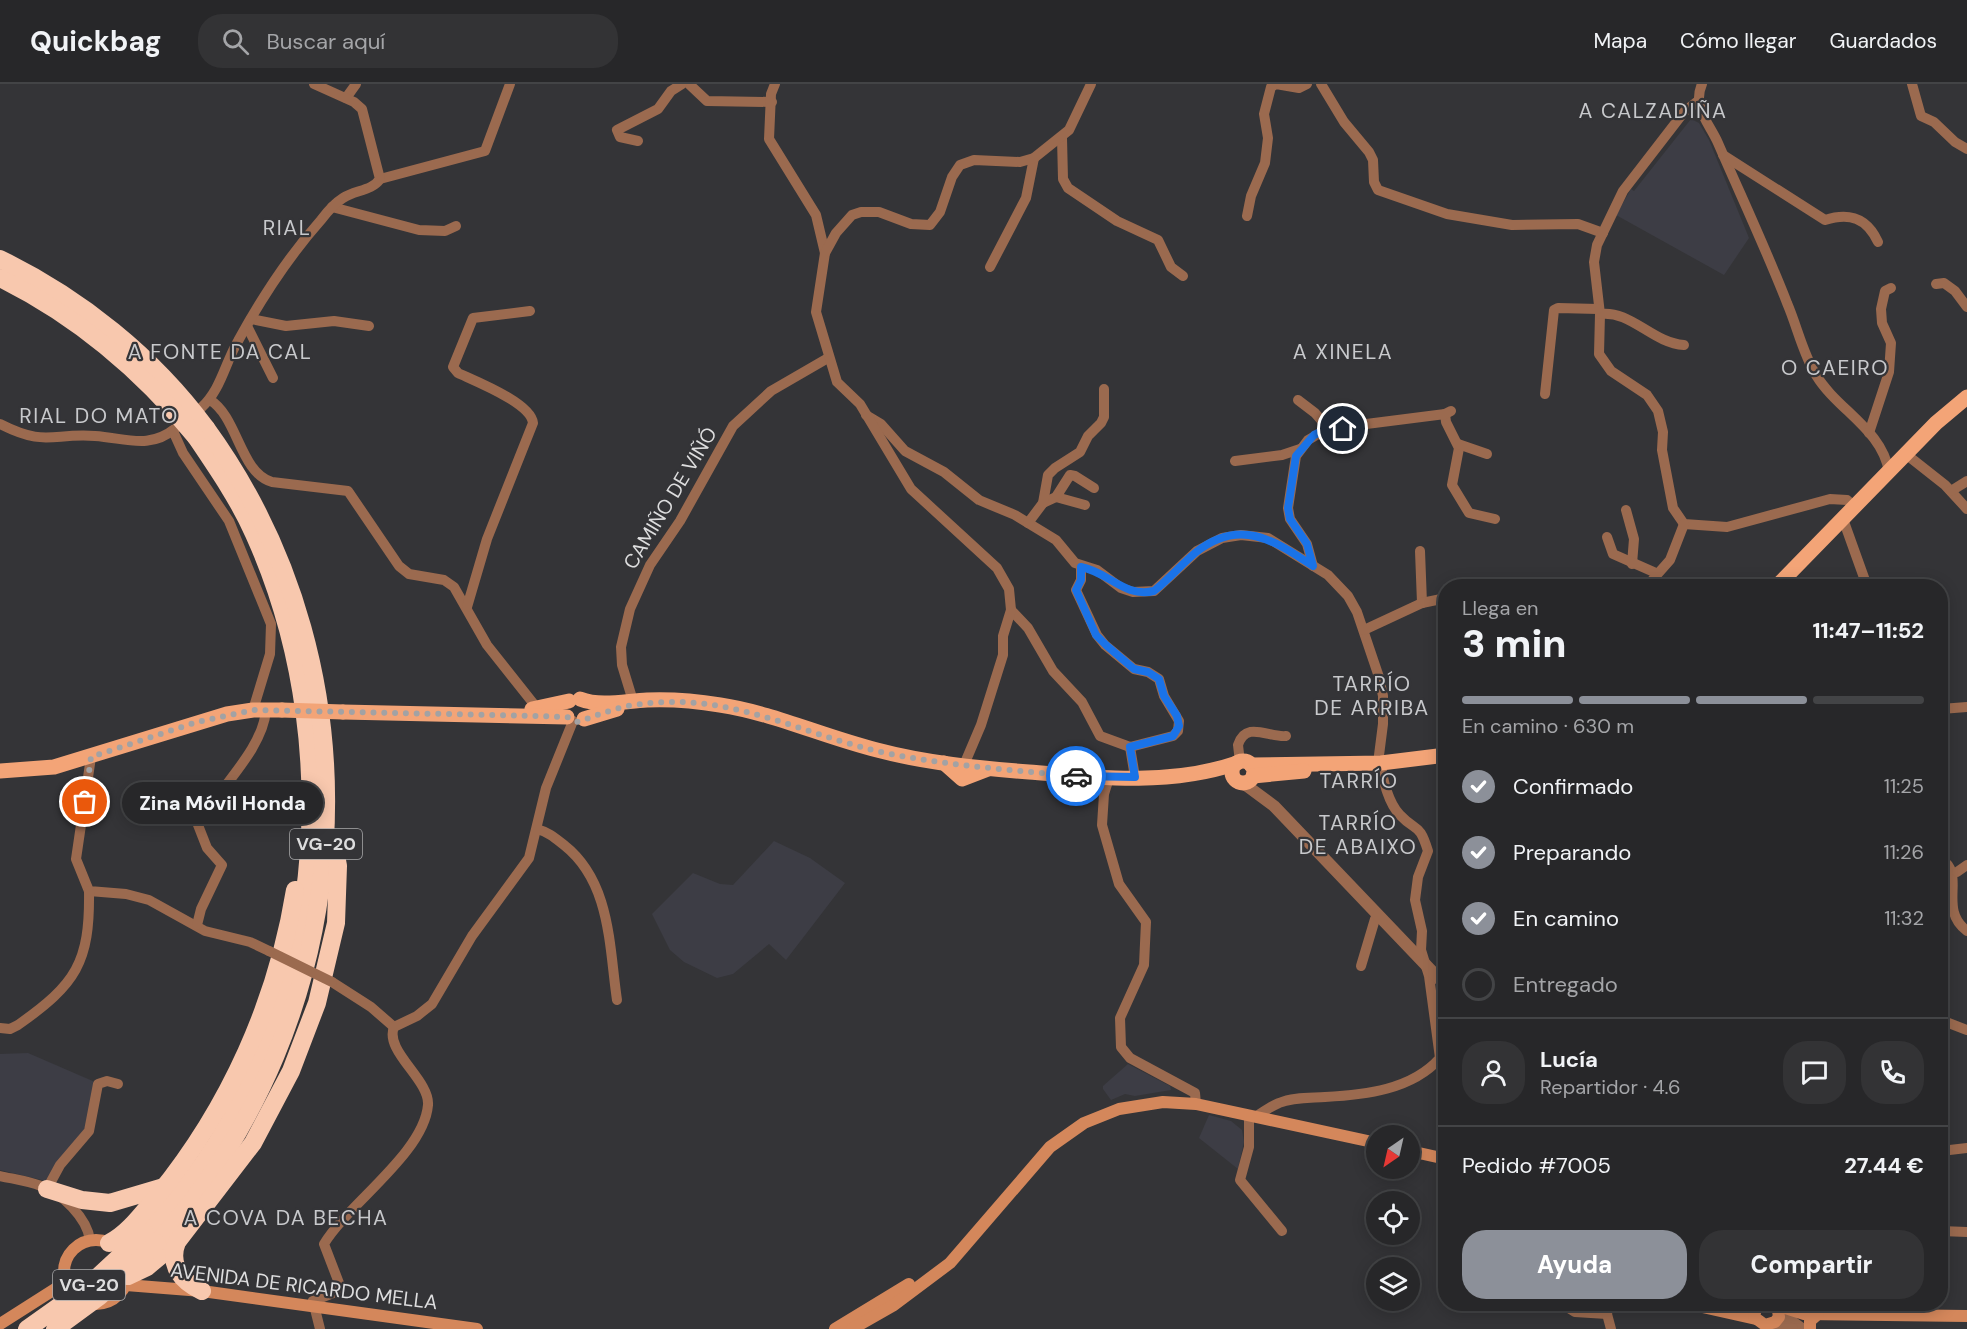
<!DOCTYPE html>
<html lang="es">
<head>
<meta charset="utf-8">
<style>
  :root { --surface:#272729; --page:#333335; --text:#f1f3f6; --muted:#a4a5a8; --line:#434446; --accent:#8c9099 }
  body { margin:0; font-family:"DM Sans",sans-serif; background:var(--page); color:var(--text); height:100vh; display:flex; flex-direction:column; font-size:22px; white-space:nowrap }
  * { box-sizing:border-box; margin:0 }
  p { font-size:20px; color:var(--muted) }
  .icon { flex:none; width:33px; height:33px; fill:none; stroke:currentColor; stroke-width:2; stroke-linecap:round; stroke-linejoin:round }
  .map { position:relative; flex:1; overflow:hidden }
  .drawer { position:absolute; left:1438px; top:495px; width:510px; height:732px; display:flex; flex-direction:column; background:var(--surface); border-radius:24px; box-shadow:0 3px 15px #0003,0 0 0 2px var(--line) }
  .drawer>* { flex:none }
  .needle { width:39px; rotate:214deg }
  .fabs { position:absolute; left:1366px; top:1041px; display:grid; gap:12px }
  .fabs a { display:grid; place-items:center; width:54px; height:54px; border-radius:50%; background:var(--surface); box-shadow:0 3px 15px #0003,0 0 0 2px var(--line); font-size:30px }
  .pin { position:absolute; display:grid; place-items:center; width:51px; height:51px; color:#fff; margin:-26px; border:3px solid #fff; border-radius:50%; box-shadow:0 2px 6px #0007 }
  .courier { position:absolute; display:grid; place-items:center; width:60px; height:60px; margin:-30px; border:4px solid #1a73e8; border-radius:50%; background:#fff; color:#222; box-shadow:0 2px 8px #0007 }
  .bubble { position:absolute; height:42px; border-radius:21px; background:var(--surface); box-shadow:0 3px 15px #0003,0 0 0 2px var(--line); font-size:20px; font-weight:800; line-height:42px; text-align:center }
  .headline em { font-style:normal; font-weight:800 }
  .headline div { display:flex; flex-direction:column-reverse }
  .headline { display:flex; align-items:center; justify-content:space-between; height:102px; padding:0 24px }
  h1 { font-size:39px; font-weight:800; line-height:45px }
  .bar { display:grid; grid-template-columns:repeat(4,1fr); gap:9px 6px; align-content:center; height:72px; padding:0 24px }
  .bar i { height:8px; border-radius:4px; background:var(--line) }
  .bar .on { background:var(--accent) }
  .bar p { grid-column:span 4 }
  .line { display:flex; align-items:center; gap:15px; padding:0 24px; border-top:2px solid var(--line) }
  .line div { flex:1 }
  .round { display:grid; place-items:center; flex:none; width:63px; height:63px; border-radius:24px; background:var(--page) }
  ol { padding:0 24px; list-style:none }
  li { display:flex; align-items:center; gap:18px; height:66px }
  li p { margin-inline-start:auto }
  li .icon { padding:6px; border-radius:50%; background:var(--accent); color:#fff; stroke-width:4 }
  li:last-child { color:var(--muted) }
  li i { width:33px; height:33px; border:3px solid var(--line); border-radius:50% }
  .action { display:flex; gap:12px; margin-top:auto; padding:12px 24px }
  .action a { flex:1; height:69px; border-radius:24px; background:var(--accent); color:#fff; font-size:24px; font-weight:800; line-height:69px; text-align:center }
  .action a+a { background:var(--page); color:var(--text) }
  header { display:flex; align-items:center; gap:36px; box-sizing:border-box; height:84px; padding:0 30px; background:var(--surface); border-bottom:2px solid var(--line) }
  header strong { font-size:28px }
  nav { display:flex; gap:33px; margin-inline-start:auto; font-size:21px }
  .search { width:420px; height:54px; background:var(--page); display:flex; align-items:center; gap:15px; box-sizing:border-box; padding:0 21px; border-radius:24px; color:var(--muted); font-size:22px }
  .map>svg:first-child { display:block }
  .built { fill:#3d3d45 }
  .lines { fill:none; stroke-linecap:round; stroke-linejoin:round }
  .minor { stroke:#9b6a4f; stroke-width:10 }
  .tertiary { stroke:#9b6a4f; stroke-width:12 }
  .secondary { stroke:#d4875b; stroke-width:12 }
  .primary { stroke:#f3a477; stroke-width:15 }
  .motorway { stroke:#f8c8ae; stroke-width:18 }
  .minor-bridge { stroke:#9b6a4f; stroke-width:10 }
  .primary-bridge { stroke:#f3a477; stroke-width:15 }
  .motorway-bridge { stroke:#f8c8ae; stroke-width:18 }
  .done { stroke:#a2a2a4; stroke-width:6; stroke-dasharray:0 10.8 }
  .route { stroke:#1a73e8; stroke-width:8 }
  .labels { text-anchor:middle; dominant-baseline:central; stroke-width:4.5; stroke-linejoin:round; paint-order:stroke }
  .shield { fill:#343437; stroke:#aaaaac; stroke-width:1.5 }
  .shield-label { font-size:18px; font-weight:bold; fill:#ddddde }
  .street-label { font-size:20px; fill:#ddddde; stroke:#343437 }
  .neighbourhood-label { font-size:21px; letter-spacing:1.5px; fill:#c8c9cc; stroke:#343437 }
</style>
</head>
<body>
<header>
<strong>Quickbag</strong>
<div class="search"><svg class="icon" aria-label="search" viewBox="0 0 24 24"><circle cx="10" cy="10" r="6"/><path d="M15 15l6 6"/></svg>Buscar aquí</div>
<nav><a>Mapa</a><a>Cómo llegar</a><a>Guardados</a></nav>
</header>
<div class="map">
<svg width="1967" height="1245" viewBox="0 0 1967 1245">
  <rect width="100%" height="100%" fill="#343437"/>
  <!-- built -->
  <g class="built">
    <polygon points="1691,35 1699,39 1709,56 1749,154 1724,191 1616,131 1631,105 1634,107"/>
    <polygon points="774,757 810,774 845,799 786,876 769,860 733,890 717,894 684,878 670,866 652,830 693,789 720,800 733,801"/>
    <polygon points="28,969 95,998 91,1036 46,1097 0,1086 0,970"/>
    <polygon points="1128,980 1170,1002 1171,1006 1135,1012 1125,1010 1111,1016 1103,1005 1103,1002"/>
    <polygon points="1209,1031 1231,1037 1242,1046 1244,1058 1238,1085 1199,1054"/>
  </g>
  <g class="lines">
    <!-- minor -->
    <g class="minor">
      <polyline points="689,0 707,17 772,18"/>
      <polyline points="775,0 771,10 769,55 816,131 825,169"/>
      <polyline points="1321,0 1344,38 1369,68 1373,76 1374,98 1378,106 1447,130 1512,141 1578,140 1603,149"/>
      <path d="M1702,0c-10,23 7,39 16,59 23,53 48,106 69,160 10,23 16,51 29,72 21,35 66,54 73,97"/>
      <polyline points="1912,0 1921,32 1934,38 1955,58 1967,65"/>
      <polyline points="346,14 356,0"/>
      <polyline points="1698,17 1684,28 1623,107 1597,161 1594,178 1600,230 1599,270 1611,287 1647,311 1658,327 1663,348 1662,366 1673,424 1684,440 1727,443 1830,415 1847,416 1855,423"/>
      <polyline points="1062,54 1063,95 1068,104 1117,137 1158,156 1171,183 1183,192"/>
      <polyline points="638,57 620,53 617,46 658,25 671,7 682,0"/>
      <path d="M1723,71l102,65c25,-8 42,-2 53,22"/>
      <polyline points="380,95 485,67 510,0"/>
      <polyline points="332,123 419,146 445,147 456,142"/>
      <polyline points="1247,132 1251,112 1265,79 1268,54 1264,30 1271,3 1276,0 1299,4 1307,0"/>
      <polyline points="990,183 1026,114 1034,74"/>
      <polyline points="1936,200 1944,199 1955,207 1967,223"/>
      <path d="M1600,230c31,-4 52,29 84,31"/>
      <polyline points="251,235 286,242 334,237 369,242"/>
      <polyline points="247,242 273,294"/>
      <polyline points="1545,310 1554,226 1558,224 1598,225"/>
      <path d="M210,316c28,17 30,73 62,82l76,9 51,75 10,8 35,6 10,7 33,58 50,63"/>
      <polyline points="1298,316 1315,329 1329,345"/>
      <path d="M201,324c20,-18 24,-45 37,-67 23,-42 51,-85 83,-121 6,-8 14,-17 22,-22 12,-8 29,-7 37,-19l-18,-70 -8,-7 -40,-18"/>
      <polyline points="1445,330 1446,338 1459,364 1452,401 1469,429 1495,435"/>
      <polyline points="866,331 881,340 905,367 944,388 979,416 1015,431 1056,456 1075,479 1097,486 1121,504 1133,508 1154,507 1197,467 1222,454 1241,451 1268,454 1328,491 1348,512 1357,528 1379,593 1383,612 1383,640 1378,679"/>
      <path d="M0,340c45,23 51,9 95,12 31,2 54,14 81,-8"/>
      <polyline points="173,347 183,369 229,437 271,540 270,570 253,626"/>
      <polyline points="1869,349 1889,288 1891,259 1882,239 1881,225 1885,207 1891,204"/>
      <polyline points="1458,360 1487,370"/>
      <polyline points="1907,371 1945,401 1967,425"/>
      <polyline points="1235,377 1282,371 1300,365"/>
      <polyline points="1951,407 1967,397"/>
      <polyline points="1056,413 1085,421"/>
      <polyline points="1043,419 1056,413 1070,391 1075,392 1094,404"/>
      <polyline points="1626,426 1634,455 1632,480"/>
      <polyline points="1843,435 1867,502"/>
      <polyline points="1028,439 1043,419 1048,391 1055,384 1080,368 1088,352 1101,339 1104,333 1104,305"/>
      <polyline points="1607,453 1613,470 1656,489"/>
      <polyline points="1420,467 1422,519"/>
      <polyline points="1313,482 1307,460 1290,435 1288,424 1296,372 1308,356 1327,345 1445,330 1451,327"/>
      <polyline points="1647,502 1670,476 1684,440"/>
      <path d="M467,523l20,-68 46,-116c-2,-20 -58,-42 -75,-50l-5,-6 20,-49 57,-7"/>
      <polyline points="1011,526 1028,544 1053,587 1082,618 1100,652 1130,663 1173,652 1178,647 1179,637 1164,612 1159,595 1148,588 1134,585 1105,561 1097,551 1076,506 1081,496 1081,483"/>
      <polyline points="1364,546 1422,519 1446,514"/>
      <polyline points="633,617 622,581 621,563 630,525 650,481 680,437 733,342 771,307 828,274"/>
      <polyline points="1941,625 1967,623"/>
      <polyline points="1130,663 1135,693"/>
      <polyline points="1441,672 1446,697"/>
      <polyline points="91,673 76,775 89,807 126,810 149,816 205,847 250,858 269,867"/>
      <path d="M1240,678l-2,-17c8,-25 31,-7 48,-9"/>
      <polyline points="964,681 981,641 1003,571 1003,552 1011,526 1009,505 997,484 911,405 860,320 837,298 816,228 825,169 836,149 852,131 861,128 879,128 911,140 930,141 940,128 952,93 960,81 974,76 1020,78 1034,74 1069,46 1091,0"/>
      <polyline points="1109,694 1104,710 1102,741 1119,800 1146,838 1144,881 1120,934 1121,963 1130,974 1195,1009 1196,1020"/>
      <path d="M537,745c11,3 18,9 27,16 47,37 45,101 53,155"/>
      <path d="M1941,775c26,15 -4,50 26,72"/>
      <polyline points="1957,788 1967,781"/>
      <path d="M197,841l4,-16 21,-44 -15,-17 -9,-23c19,-35 65,-75 68,-115"/>
      <polyline points="1361,882 1375,835 1379,832"/>
      <polyline points="332,898 371,923 394,943"/>
      <polyline points="1941,936 1967,946"/>
      <path d="M0,944l10,1 8,-4c58,-41 72,-62 71,-134"/>
      <polyline points="1249,1031 1249,1063 1240,1096 1282,1147"/>
      <path d="M1255,1033c8,-5 16,-11 24,-14 14,-6 31,-5 46,-6 39,-2 87,-7 115,-39l-11,-82 -8,-26 1,-19 -7,-31 3,-23 10,-26c-9,-29 -11,-18 -28,-36 -11,-11 -18,-36 -19,-52"/>
      <polyline points="1941,1067 1967,1064"/>
      <path d="M0,1092c13,3 28,5 41,10 21,7 46,32 49,54"/>
      <polyline points="47,1105 60,1081 89,1047 98,1000 107,997 118,1000"/>
      <polyline points="1941,1147 1967,1148"/>
      <polyline points="1562,1220 1575,1228 1607,1230"/>
      <polyline points="1609,1220 1607,1230 1611,1245"/>
      <path d="M320,1245l-7,-28 25,-10 1,-8 -15,-39c24,-40 100,-91 104,-139 2,-25 -44,-54 -34,-78l23,-11 15,-12 40,-68 57,-78 17,-70 27,-67"/>
    </g>
    <!-- tertiary -->
    <g class="tertiary">
      <polyline points="1243,699 1274,722 1446,902"/>
      <polyline points="1739,1225 1742,1220"/>
      <polyline points="1780,1229 1802,1245"/>
      <polyline points="1770,1241 1792,1245"/>
    </g>
    <!-- secondary -->
    <g class="secondary">
      <polyline points="1410,1067 1446,1075"/>
      <circle cx="96" cy="1188" r="32"/>
      <polyline points="126,1201 202,1207 477,1245"/>
      <polyline points="1689,1220 1756,1235"/>
      <polyline points="1757,1220 1754,1233 1765,1241 1775,1238 1779,1233 1777,1220"/>
      <polyline points="1779,1222 1804,1230 1967,1232"/>
      <polyline points="0,1240 66,1198"/>
      <polyline points="835,1245 909,1200"/>
      <polyline points="852,1245 894,1221 950,1179 1050,1063 1084,1039 1119,1025 1163,1018 1196,1020 1377,1059"/>
      <polyline points="1810,1245 1810,1237 1818,1230"/>
    </g>
    <!-- primary -->
    <g class="primary">
      <polyline points="1777,502 1936,339 1967,313"/>
      <path d="M580,615c21,8 45,2 67,1 24,-1 49,1 73,5 53,8 104,32 157,45 49,13 101,18 152,22 68,6 142,14 208,-9"/>
      <polyline points="532,625 569,617"/>
      <polyline points="343,628 567,633"/>
      <polyline points="584,635 617,625"/>
      <circle cx="1243" cy="688" r="11"/>
      <polyline points="944,679 962,695 988,685"/>
      <polyline points="1251,681 1381,679 1446,671"/>
      <polyline points="0,687 54,683 227,630 253,626 282,626"/>
      <polyline points="1253,692 1304,687"/>
    </g>
    <!-- motorway -->
    <g class="motorway">
      <polyline points="47,1105 82,1116 110,1119 164,1103"/>
      <path d="M145,1149c177,-177 210,-476 109,-699 -15,-34 -37,-66 -58,-97"/>
      <path d="M109,1159c20,-10 35,-32 49,-48 71,-87 119,-193 137,-305"/>
      <path d="M157,1159c203,-224 228,-569 49,-815"/>
      <polyline points="128,1192 147,1183 177,1158"/>
      <path d="M202,1207c-21,-10 -34,-26 -25,-49l76,-99 38,-72 26,-68 19,-80 2,-57 -5,-27"/>
    </g>
    <!-- minor-bridge -->
    <polyline class="minor-bridge" points="269,867 332,898"/>
    <!-- primary-bridge -->
    <polyline class="primary-bridge" points="282,626 343,628"/>
    <!-- motorway-bridge -->
    <g class="motorway-bridge">
      <path d="M0,175c80,39 153,97 206,169"/>
      <path d="M0,194c77,38 142,93 196,159"/>
      <polyline points="27,1245 89,1201 145,1149"/>
      <polyline points="55,1245 100,1212 157,1159"/>
    </g>
  </g>
  <g class="lines">
    <!-- done -->
    <path class="done" d="M85,718l6,-45 106,-35 56,-12 287,6 27,1 10,5c19,-6 37,-14 57,-17 96,-15 163,29 252,48 63,13 127,17 190,23"/>
    <!-- route -->
    <path class="route" d="M1076,692l59,1 -5,-30 43,-11 6,-10 -2,-10 -13,-20 -5,-17 -11,-7 -14,-3 -28,-24 -10,-10 -20,-45 5,-10v-13c28,5 43,31 73,24 15,-12 27,-26 41,-38 44,-36 79,-13 118,13l-6,-22 -17,-25 -2,-11 8,-52 18,-21 13,-6h16"/>
  </g>
  <g class="labels">
    <!-- shield labels -->
    <g class="shield">
      <rect x="290" y="745" width="72" height="30" rx="4.5"/>
      <rect x="53" y="1186" width="72" height="30" rx="4.5"/>
    </g>
    <g class="shield-label">
      <text x="326" y="760">VG-20</text>
      <text x="89" y="1201">VG-20</text>
    </g>
    <!-- street labels -->
    <g class="street-label">
      <text transform="translate(670 414) rotate(-59)">CAMIÑO DE VIÑÓ</text>
      <text transform="translate(304 1202) rotate(7)">AVENIDA DE RICARDO MELLA</text>
    </g>
    <!-- neighbourhood labels -->
    <g class="neighbourhood-label">
      <text x="1653" y="27">A CALZADIÑA</text>
      <text x="287" y="144">RIAL</text>
      <text x="220" y="268">A FONTE DA CAL</text>
      <text x="1343" y="268">A XINELA</text>
      <text x="1835" y="284">O CAEIRO</text>
      <text x="99" y="332">RIAL DO MATO</text>
      <text x="1372" y="600">TARRÍO<tspan x="1372" dy="24">DE ARRIBA</tspan></text>
      <text x="1359" y="697">TARRÍO</text>
      <text x="1358" y="739">TARRÍO<tspan x="1358" dy="24">DE ABAIXO</tspan></text>
      <text x="286" y="1134">A COVA DA BECHA</text>
    </g>
  </g>
</svg>
<div class="fabs">
<a><svg class="needle" viewBox="-14 -14 28 28"><path d="M0-13l5 13h-10z" fill="#e53935"/><path d="M0 13l5-13h-10z" fill="#a4a5a8"/></svg></a>
<a><svg class="icon" aria-label="locate" viewBox="0 0 24 24"><circle cx="12" cy="12" r="6"/><path d="M12 2v4M12 18v4M2 12h4M18 12h4"/></svg></a>
<a><svg class="icon" aria-label="layers" viewBox="0 0 24 24"><path d="M12 4l9 5-9 5-9-5zM3 14l9 5 9-5"/></svg></a>
</div>
<div class="pin" style="left:85px;top:718px;background:#ea580c"><svg class="icon" aria-label="bag" viewBox="0 0 24 24"><path d="M5 8h14l-1 12H6zM9 8a3 3 0 0 1 6 0"/></svg></div>
<div class="pin" style="left:1343px;top:345px;background:#1f2937"><svg class="icon" aria-label="home" viewBox="0 0 24 24"><path d="M3 11l9-7 9 7M6 9v11h12V9"/></svg></div>
<div class="courier" style="left:1076px;top:692px"><svg class="icon" aria-label="car" viewBox="0 0 24 24"><path d="M5 17H2v-5l4-1 3-4h7l3 4 3 1v5h-3M9 17h6M6 11h13"/><circle cx="7" cy="17" r="2"/><circle cx="17" cy="17" r="2"/></svg></div>
<div class="bubble" style="left:122px;top:698px;width:201px">Zina Móvil Honda</div>
<section class="drawer">
<div class="headline"><div><h1>3 min</h1><p>Llega en</p></div><em>11:47–11:52</em></div>
<div class="bar"><i class="on"></i><i class="on"></i><i class="on"></i><i></i><p>En camino · 630 m</p></div>
<ol>
<li><svg class="icon" aria-label="check" viewBox="0 0 24 24"><path d="M5 12l5 5 9-10"/></svg>Confirmado<p>11:25</p></li>
<li><svg class="icon" aria-label="check" viewBox="0 0 24 24"><path d="M5 12l5 5 9-10"/></svg>Preparando<p>11:26</p></li>
<li><svg class="icon" aria-label="check" viewBox="0 0 24 24"><path d="M5 12l5 5 9-10"/></svg>En camino<p>11:32</p></li>
<li><i></i>Entregado</li>
</ol>
<div class="line" style="height:108px"><a class="round"><svg class="icon" aria-label="person" viewBox="0 0 24 24"><circle cx="12" cy="8" r="4"/><path d="M4 21q1-7 8-7t8 7"/></svg></a><div><b>Lucía</b><p>Repartidor · 4.6</p></div><a class="round"><svg class="icon" aria-label="chat" viewBox="0 0 24 24"><path d="M4 5h16v11H9l-5 4z"/></svg></a><a class="round"><svg class="icon" aria-label="phone" viewBox="0 0 24 24"><path d="M5 4h4l2 5-3 2q2 4 5 5l2-3 5 2v4C11 20 4 13 5 4z"/></svg></a></div>
<div class="line" style="height:78px"><div>Pedido #7005</div><b>27.44 €</b></div>
<div class="action"><a>Ayuda</a><a>Compartir</a></div>
</section>
</div>
</body>
</html>
